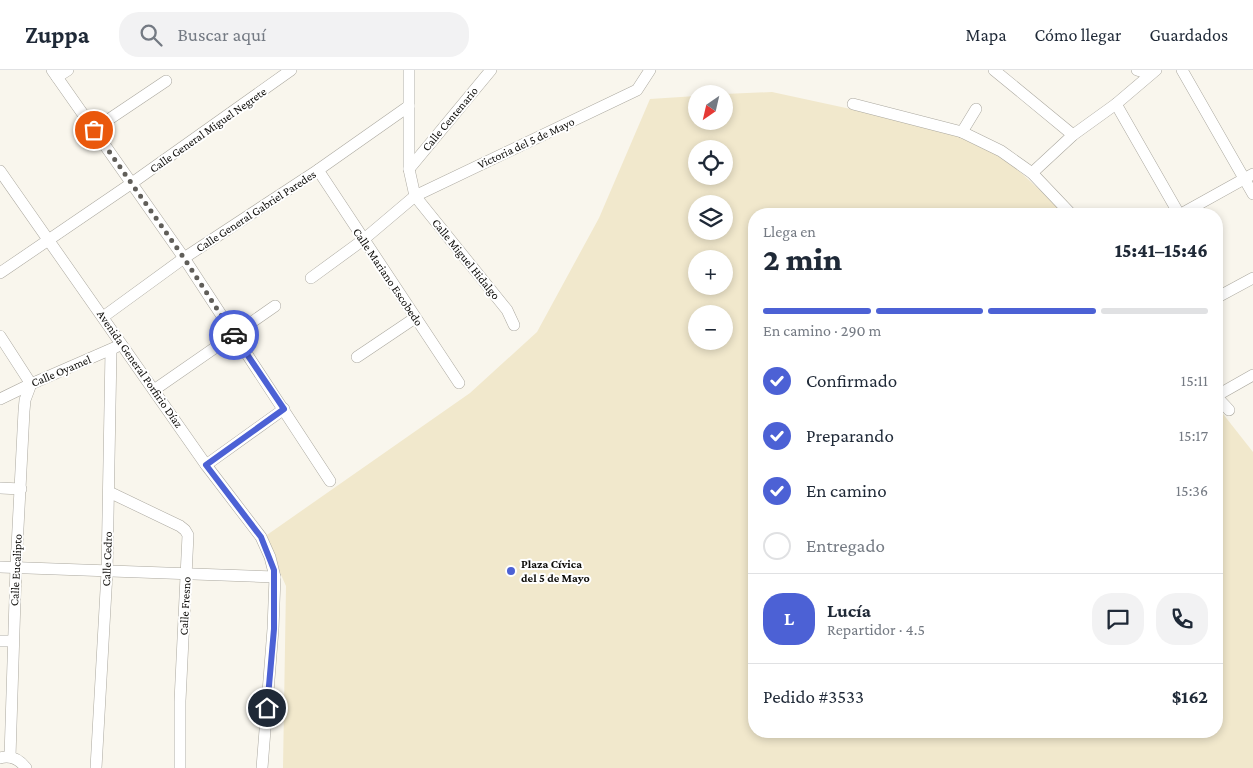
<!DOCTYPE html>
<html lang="es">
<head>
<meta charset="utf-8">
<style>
  :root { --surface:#fff; --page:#f2f2f3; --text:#1f2937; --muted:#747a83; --line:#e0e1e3; --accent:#4c61d5 }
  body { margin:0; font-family:"Crimson Pro",serif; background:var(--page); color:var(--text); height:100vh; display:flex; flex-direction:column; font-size:19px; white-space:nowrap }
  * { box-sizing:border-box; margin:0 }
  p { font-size:16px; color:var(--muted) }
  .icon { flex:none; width:28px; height:28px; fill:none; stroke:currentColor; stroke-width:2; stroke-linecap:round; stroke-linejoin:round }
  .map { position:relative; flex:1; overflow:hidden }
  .panel { position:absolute; left:748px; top:138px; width:475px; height:530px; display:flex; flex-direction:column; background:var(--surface); border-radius:20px; box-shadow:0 2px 8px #0003 }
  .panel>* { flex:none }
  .needle { width:32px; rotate:214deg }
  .tools { position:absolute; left:688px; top:15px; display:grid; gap:10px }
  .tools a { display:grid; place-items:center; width:45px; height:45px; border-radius:50%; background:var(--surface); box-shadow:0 2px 8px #0003; font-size:25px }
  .pin { position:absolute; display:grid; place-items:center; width:42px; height:42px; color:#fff; margin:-21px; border:2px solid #fff; border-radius:50%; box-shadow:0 1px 5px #0007 }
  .courier { position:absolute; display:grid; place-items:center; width:50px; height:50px; margin:-25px; border:4px solid #4c61d5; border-radius:50%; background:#fff; color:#222; box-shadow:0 1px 6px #0007 }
  .head em { font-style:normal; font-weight:800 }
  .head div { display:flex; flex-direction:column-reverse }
  .head { display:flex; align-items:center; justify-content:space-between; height:85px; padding:0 15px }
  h1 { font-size:32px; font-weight:800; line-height:38px }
  .bar { display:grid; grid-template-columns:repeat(4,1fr); gap:8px 5px; align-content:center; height:60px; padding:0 15px }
  .bar i { height:6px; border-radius:4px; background:var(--line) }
  .bar .selected { background:var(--accent) }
  .bar p { grid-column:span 4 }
  .line { display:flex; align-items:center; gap:12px; padding:0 15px; border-top:1px solid var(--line) }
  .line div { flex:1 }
  .round { display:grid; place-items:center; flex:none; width:52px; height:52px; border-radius:20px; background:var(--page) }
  ol { padding:0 15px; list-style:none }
  li { display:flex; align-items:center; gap:15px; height:55px }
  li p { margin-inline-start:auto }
  li .icon { padding:5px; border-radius:50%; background:var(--accent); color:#fff; stroke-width:4 }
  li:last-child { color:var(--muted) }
  li i { width:28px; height:28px; border:2px solid var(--line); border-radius:50% }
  header { display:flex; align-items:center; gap:30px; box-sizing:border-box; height:70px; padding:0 25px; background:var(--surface); border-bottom:1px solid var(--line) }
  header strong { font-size:24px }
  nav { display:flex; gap:28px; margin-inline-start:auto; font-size:18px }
  .search { width:350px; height:45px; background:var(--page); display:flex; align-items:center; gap:12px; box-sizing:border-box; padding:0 18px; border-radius:20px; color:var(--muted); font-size:19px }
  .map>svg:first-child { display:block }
  .green { fill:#f1e8cc; fill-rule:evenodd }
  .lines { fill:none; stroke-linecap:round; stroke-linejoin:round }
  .minor-casing { stroke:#aba89f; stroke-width:12 }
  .minor { stroke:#fff; stroke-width:11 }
  .done { stroke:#605e59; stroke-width:5; stroke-dasharray:0 9 }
  .route { stroke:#4c61d5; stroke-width:6 }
  .poi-dot { fill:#4c61d5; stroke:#fff; stroke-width:2 }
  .labels { text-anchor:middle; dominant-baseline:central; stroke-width:4; stroke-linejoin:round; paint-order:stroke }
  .street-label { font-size:12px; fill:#0d0c09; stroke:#fff }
  .poi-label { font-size:12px; font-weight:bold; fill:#0d0c09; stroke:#fff; text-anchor:start }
</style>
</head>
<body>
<header>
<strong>Zuppa</strong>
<div class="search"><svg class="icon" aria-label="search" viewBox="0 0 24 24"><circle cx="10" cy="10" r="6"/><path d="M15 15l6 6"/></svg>Buscar aquí</div>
<nav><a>Mapa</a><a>Cómo llegar</a><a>Guardados</a></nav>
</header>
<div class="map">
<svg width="1253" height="698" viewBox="0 0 1253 698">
  <rect width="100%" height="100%" fill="#f9f6ed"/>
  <!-- green -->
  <path class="green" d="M772,22l185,40 50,28 59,54h-312v517h462v-326l37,47v316h-970l3,-182 -22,-49 206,-144 67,-61 62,-114 51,-119 46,-3v25h28v-27zM696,79h28v27h-28zM696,134h28v27h-28zM696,189h28v27h-28zM696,244h28v27h-28z"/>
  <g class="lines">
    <!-- minor casing -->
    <g class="minor-casing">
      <g id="minor">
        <polyline points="52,0 184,188 330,411"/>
        <polyline points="409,0 409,99 415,126 507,240 514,255"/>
        <polyline points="994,0 1073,65"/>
        <polyline points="1137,0 1150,4"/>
        <polyline points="1182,0 1253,124"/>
        <polyline points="57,7 68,0"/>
        <polyline points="853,34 962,62 1001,81 1032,103 1071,144"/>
        <polyline points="1116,34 1179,144"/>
        <polyline points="93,60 166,11"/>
        <polyline points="962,62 976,39"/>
        <polyline points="409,99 491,0"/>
        <polyline points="318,100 459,313"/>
        <polyline points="0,101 206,395 261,467 270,487 275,507 273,559 262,698"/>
        <polyline points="1032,103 1073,65 1116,34 1156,0"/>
        <polyline points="1181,144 1253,104"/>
        <polyline points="0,203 132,113 291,0"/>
        <polyline points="311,208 363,170 415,126 637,20 650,0"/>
        <polyline points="1216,228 1253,208"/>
        <polyline points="103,247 184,188 318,100 409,36"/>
        <polyline points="0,266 31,314 25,330 24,341 16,497 10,687"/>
        <polyline points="357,287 415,248"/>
        <polyline points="154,320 275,236"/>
        <polyline points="0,329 31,314 116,277"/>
        <polyline points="1229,340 1216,326 1253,305"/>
        <polyline points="206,395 284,339"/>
        <polyline points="0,418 21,419"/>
        <polyline points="109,422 180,456 185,460 188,465 180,631 180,698"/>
        <polyline points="0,497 275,507"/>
        <polyline points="0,571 13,571"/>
        <path d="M0,688c11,-3 19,1 26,10"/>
        <polyline points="96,698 107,502 111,280"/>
      </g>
    </g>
    <!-- minor -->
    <use href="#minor" class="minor"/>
  </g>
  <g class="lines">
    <!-- done -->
    <polyline class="done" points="94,60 184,188 234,265"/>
    <!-- route -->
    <polyline class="route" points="234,265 284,339 206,395 261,467 274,500 274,559 267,638"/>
  </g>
  <!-- markers -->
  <circle class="poi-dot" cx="511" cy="501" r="5"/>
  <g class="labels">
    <!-- street labels -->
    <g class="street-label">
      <text transform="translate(450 49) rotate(-50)">Calle Centenario</text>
      <text transform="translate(208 60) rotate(-35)">Calle General Miguel Negrete</text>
      <text transform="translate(526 73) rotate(-25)">Victoria del 5 de Mayo</text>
      <text transform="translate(256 141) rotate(-33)">Calle General Gabriel Paredes</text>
      <text transform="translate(466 189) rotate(51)">Calle Miguel Hidalgo</text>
      <text transform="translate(388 207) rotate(56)">Calle Mariano Escobedo</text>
      <text transform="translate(140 299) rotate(55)">Avenida General Porfirio Díaz</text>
      <text transform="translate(61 301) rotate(-23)">Calle Oyamel</text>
      <text transform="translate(107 489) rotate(-88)">Calle Cedro</text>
      <text transform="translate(16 500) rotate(-87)">Calle Eucalipto</text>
      <text transform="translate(185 536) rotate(-87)">Calle Fresno</text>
    </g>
    <!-- poi labels -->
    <g class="poi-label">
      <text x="521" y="494">Plaza Cívica<tspan x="521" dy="14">del 5 de Mayo</tspan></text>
    </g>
  </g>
</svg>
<div class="tools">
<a><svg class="needle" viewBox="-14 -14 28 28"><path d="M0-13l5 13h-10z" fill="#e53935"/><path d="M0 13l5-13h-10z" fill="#747a83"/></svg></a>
<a><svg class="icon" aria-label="locate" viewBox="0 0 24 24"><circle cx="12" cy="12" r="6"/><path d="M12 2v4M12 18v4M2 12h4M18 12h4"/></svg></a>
<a><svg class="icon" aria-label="layers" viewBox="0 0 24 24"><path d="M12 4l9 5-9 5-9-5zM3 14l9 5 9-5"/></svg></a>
<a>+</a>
<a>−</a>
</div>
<div class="pin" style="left:94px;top:60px;background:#ea580c"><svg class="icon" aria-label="bag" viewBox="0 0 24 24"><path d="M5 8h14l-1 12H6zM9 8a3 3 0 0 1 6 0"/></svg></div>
<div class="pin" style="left:267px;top:638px;background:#1f2937"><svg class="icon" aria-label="home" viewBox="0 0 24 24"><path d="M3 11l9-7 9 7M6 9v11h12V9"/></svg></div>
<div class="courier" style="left:234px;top:265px"><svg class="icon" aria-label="car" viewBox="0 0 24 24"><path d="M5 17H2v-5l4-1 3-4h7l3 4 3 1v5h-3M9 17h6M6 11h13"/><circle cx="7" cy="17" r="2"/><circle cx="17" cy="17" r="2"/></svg></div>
<section class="panel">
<div class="head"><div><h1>2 min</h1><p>Llega en</p></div><em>15:41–15:46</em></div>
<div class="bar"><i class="selected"></i><i class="selected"></i><i class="selected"></i><i></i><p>En camino · 290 m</p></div>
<ol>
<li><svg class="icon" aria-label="check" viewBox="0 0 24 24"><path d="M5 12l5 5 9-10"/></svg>Confirmado<p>15:11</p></li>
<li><svg class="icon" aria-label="check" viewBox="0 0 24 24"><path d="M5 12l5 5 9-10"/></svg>Preparando<p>15:17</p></li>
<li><svg class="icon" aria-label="check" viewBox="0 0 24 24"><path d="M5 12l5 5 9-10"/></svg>En camino<p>15:36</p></li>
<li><i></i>Entregado</li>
</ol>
<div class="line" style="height:90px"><b class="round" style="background:var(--accent);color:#fff">L</b><div><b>Lucía</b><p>Repartidor · 4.5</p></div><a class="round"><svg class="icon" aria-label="chat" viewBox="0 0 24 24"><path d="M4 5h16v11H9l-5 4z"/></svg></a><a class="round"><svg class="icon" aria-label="phone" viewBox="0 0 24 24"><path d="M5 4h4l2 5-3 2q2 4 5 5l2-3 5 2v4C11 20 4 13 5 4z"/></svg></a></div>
<div class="line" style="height:65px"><div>Pedido #3533</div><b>$162</b></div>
</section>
</div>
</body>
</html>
